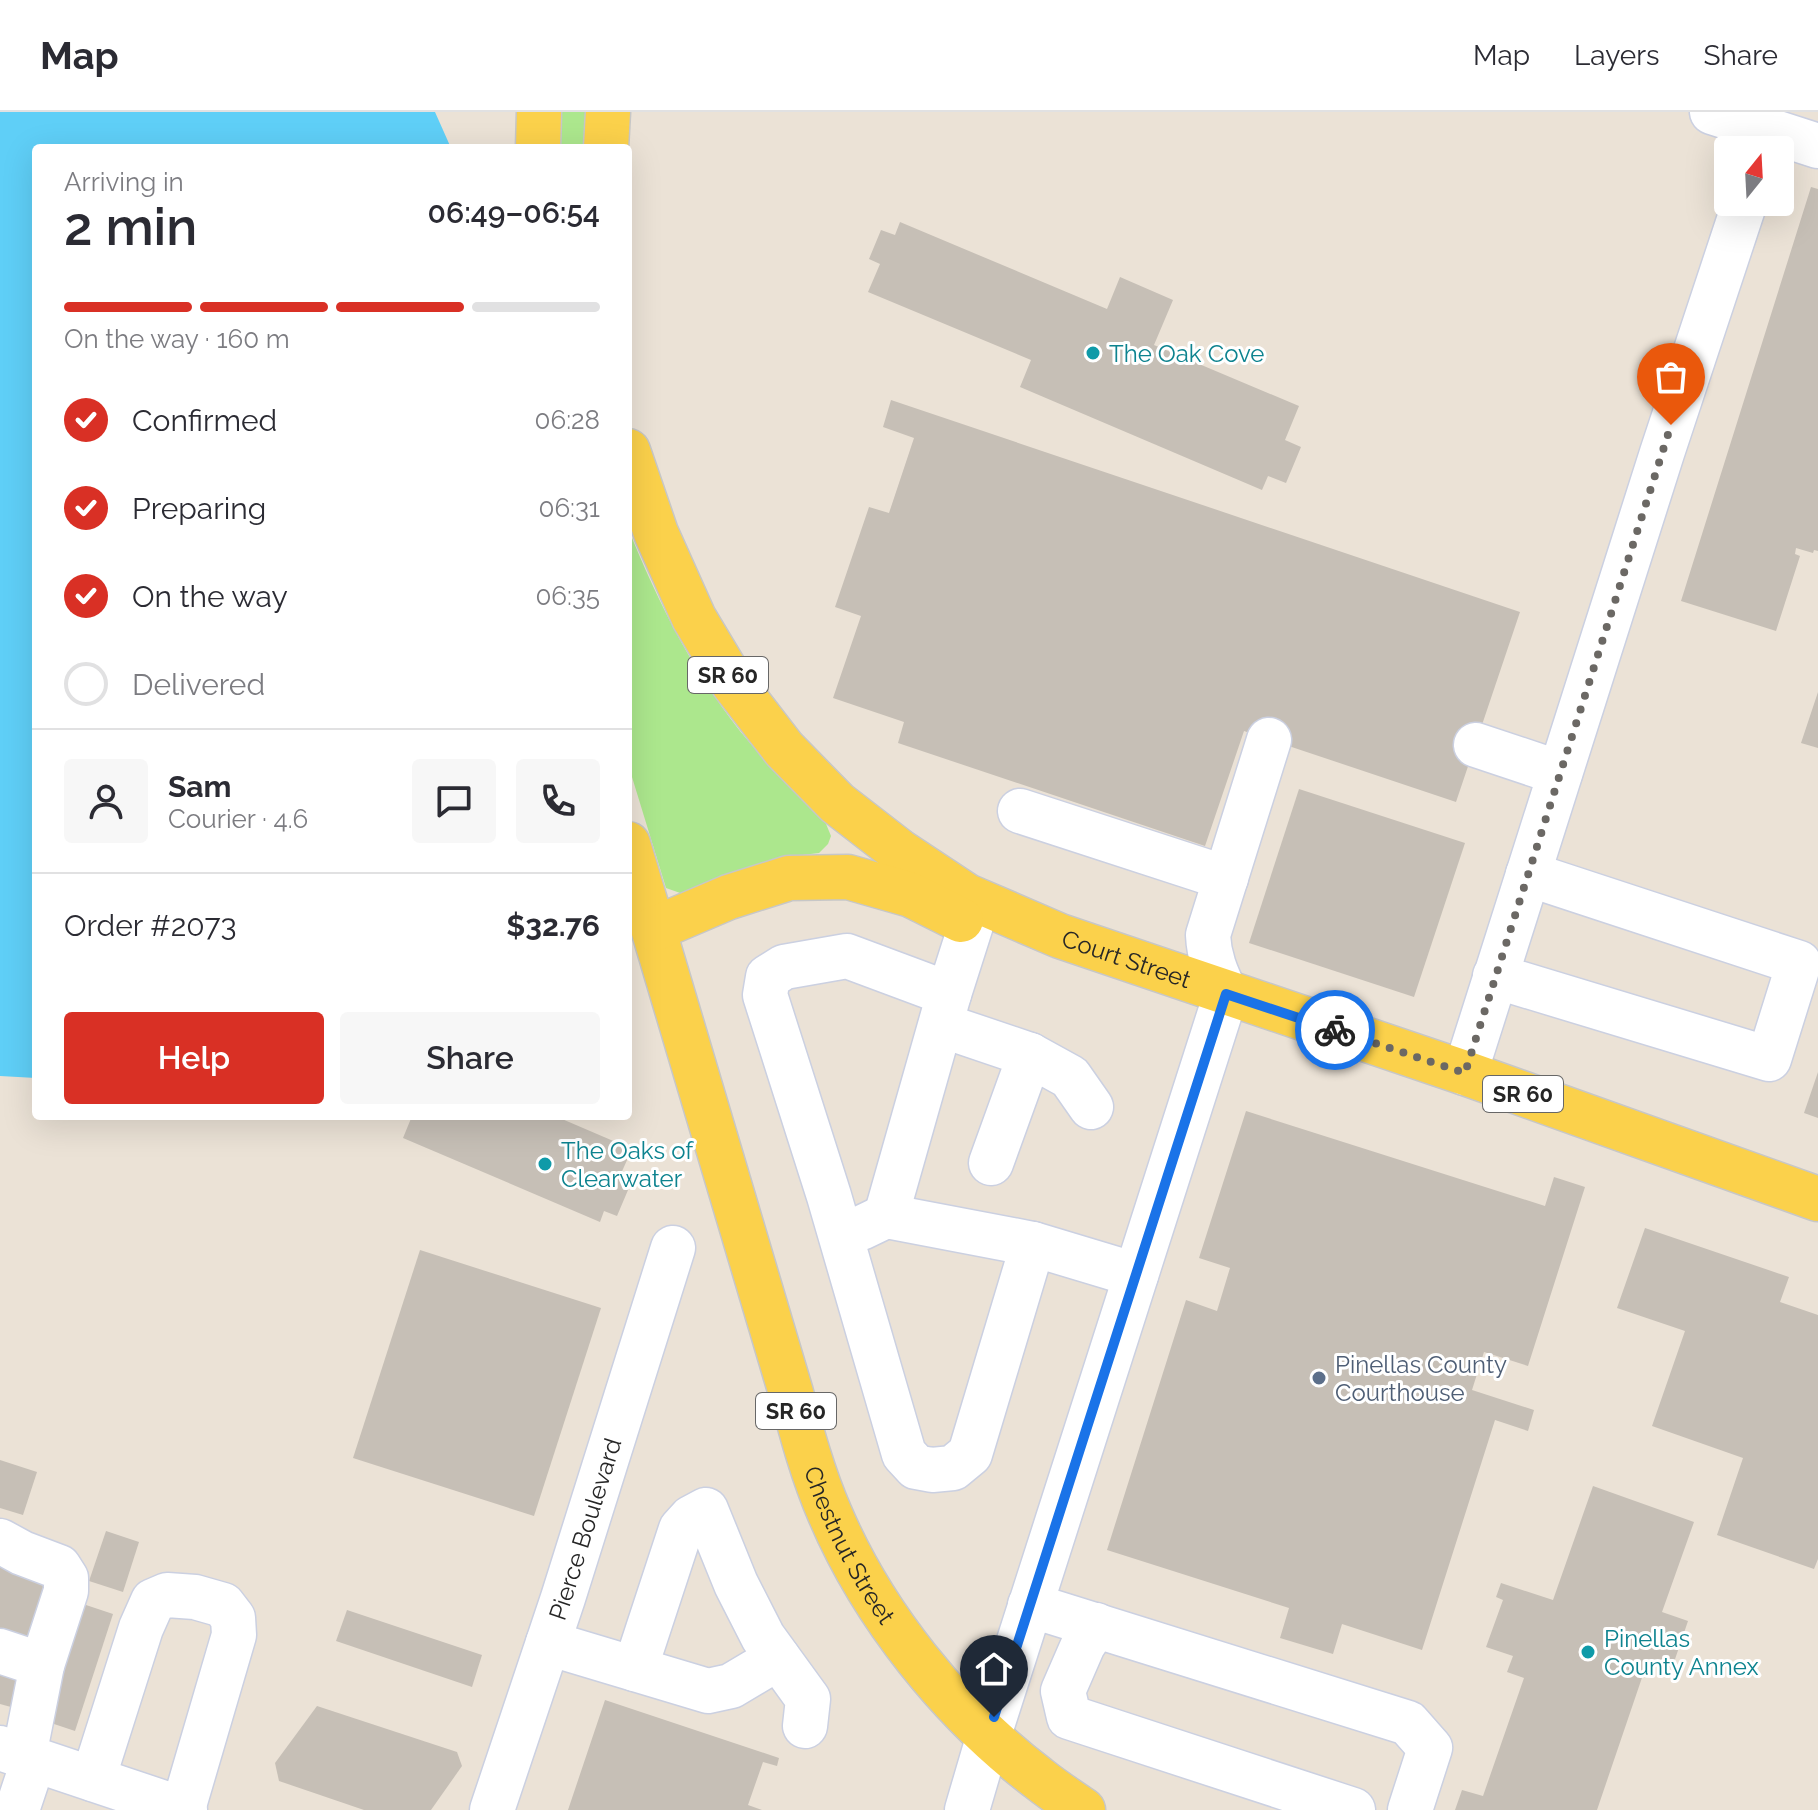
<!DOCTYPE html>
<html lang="en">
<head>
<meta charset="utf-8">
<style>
  :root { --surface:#fff; --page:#f7f7f7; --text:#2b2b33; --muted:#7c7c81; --line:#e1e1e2; --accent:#d93025 }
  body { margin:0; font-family:Raleway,sans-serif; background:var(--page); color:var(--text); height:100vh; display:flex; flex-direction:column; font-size:30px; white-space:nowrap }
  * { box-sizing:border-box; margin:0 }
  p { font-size:26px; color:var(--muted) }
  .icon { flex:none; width:44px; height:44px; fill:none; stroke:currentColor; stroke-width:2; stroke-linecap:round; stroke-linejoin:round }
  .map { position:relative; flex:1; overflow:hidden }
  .side { position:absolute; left:32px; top:32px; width:600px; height:976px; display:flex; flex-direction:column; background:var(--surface); border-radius:8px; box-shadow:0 8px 32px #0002 }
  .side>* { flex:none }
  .needle { width:52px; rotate:18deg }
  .buttons { position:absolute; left:1714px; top:24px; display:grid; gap:16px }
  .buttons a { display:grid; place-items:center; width:80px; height:80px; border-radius:8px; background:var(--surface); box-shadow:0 8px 32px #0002; font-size:40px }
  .pin { position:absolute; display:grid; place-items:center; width:68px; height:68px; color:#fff; margin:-82px -34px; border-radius:50% 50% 50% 0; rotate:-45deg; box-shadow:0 0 8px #0007 }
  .pin .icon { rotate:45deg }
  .courier { position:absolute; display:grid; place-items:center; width:80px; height:80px; margin:-40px; border:6px solid #1a73e8; border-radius:50%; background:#fff; color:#222; box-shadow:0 2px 10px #0007 }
  .headline em { font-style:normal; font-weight:600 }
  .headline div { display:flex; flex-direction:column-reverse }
  .headline { display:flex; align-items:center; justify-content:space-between; height:136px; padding:0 32px }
  h1 { font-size:52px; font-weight:600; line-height:60px }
  .bar { display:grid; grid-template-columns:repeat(4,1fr); gap:12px 8px; align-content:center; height:96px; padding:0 32px }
  .bar i { height:10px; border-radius:6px; background:var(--line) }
  .bar .selected { background:var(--accent) }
  .bar p { grid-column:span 4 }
  .line { display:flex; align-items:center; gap:20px; padding:0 32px; border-top:2px solid var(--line) }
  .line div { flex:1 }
  .round { display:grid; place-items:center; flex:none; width:84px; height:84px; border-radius:8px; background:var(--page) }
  ol { padding:0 32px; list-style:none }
  li { display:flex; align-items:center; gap:24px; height:88px }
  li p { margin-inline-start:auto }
  li .icon { padding:8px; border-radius:50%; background:var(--accent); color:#fff; stroke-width:4 }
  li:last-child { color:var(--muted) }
  li i { width:44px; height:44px; border:4px solid var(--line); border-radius:50% }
  .action { display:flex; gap:16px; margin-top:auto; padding:16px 32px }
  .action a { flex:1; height:92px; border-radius:8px; background:var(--accent); color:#fff; font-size:32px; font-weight:600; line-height:92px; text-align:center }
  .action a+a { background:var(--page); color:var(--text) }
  header { display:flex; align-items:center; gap:48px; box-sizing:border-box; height:112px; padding:0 40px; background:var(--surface); border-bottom:2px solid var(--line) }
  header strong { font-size:38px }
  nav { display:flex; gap:44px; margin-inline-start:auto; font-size:28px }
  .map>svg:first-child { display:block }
  .green { fill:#ace78d }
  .water { fill:#5fcff7 }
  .building { fill:#c6bfb6 }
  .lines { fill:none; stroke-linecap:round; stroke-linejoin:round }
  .minor-casing { stroke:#cbd0e1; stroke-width:47 }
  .major-casing { stroke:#c7c7c7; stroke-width:47 }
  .minor { stroke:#fff; stroke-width:44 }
  .major { stroke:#fbd14b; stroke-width:44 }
  .done { stroke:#6b6864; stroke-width:8; stroke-dasharray:0 14.4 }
  .route { stroke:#1a73e8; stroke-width:10 }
  .culture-dot { fill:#0f9aa8; stroke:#fff; stroke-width:3 }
  .service-dot { fill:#5c6f8a; stroke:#fff; stroke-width:3 }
  .labels { text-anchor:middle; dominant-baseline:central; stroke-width:6; stroke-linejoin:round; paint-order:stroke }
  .shield { fill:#fff; stroke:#676767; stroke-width:2 }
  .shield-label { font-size:22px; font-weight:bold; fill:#262626 }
  .culture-label { font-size:24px; fill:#0d838f; stroke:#fff; text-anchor:start }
  .street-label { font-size:24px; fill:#262626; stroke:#fff }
  .service-label { font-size:24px; fill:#4e5e75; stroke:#fff; text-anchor:start }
</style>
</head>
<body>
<header>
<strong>Map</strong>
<nav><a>Map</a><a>Layers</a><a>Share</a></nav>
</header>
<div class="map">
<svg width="1818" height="1698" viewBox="0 0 1818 1698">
  <rect width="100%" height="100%" fill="#ebe2d6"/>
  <!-- green -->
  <g class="green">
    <polygon points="559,0 586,0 585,36 558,36"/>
    <path d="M628,416c31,77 68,151 122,215 23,27 49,51 74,76l7,17 -3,8 -9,9 -34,4 -102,37 -17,-6 -38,-124z"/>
  </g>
  <!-- water -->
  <polygon class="water" points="0,0 435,0 451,36 36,36 36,966 0,964"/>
  <!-- building -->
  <g class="building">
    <polygon points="1811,75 1818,77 1818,439 1814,438 1813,441 1796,436 1795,442 1800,444 1776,519 1681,489"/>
    <polygon points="900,110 1107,197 1120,165 1173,188 1154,233 1299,294 1285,328 1301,335 1286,371 1268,364 1262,378 1020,275 1031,248 868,180 880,152 869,147 881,118 895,123"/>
    <polygon points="891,288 1520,500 1456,690 1244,619 1205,734 898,631 904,610 833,586 861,504 835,495 869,395 889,401 914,326 883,315"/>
    <polygon points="1818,580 1818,636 1801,631"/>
    <polygon points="1299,677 1465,731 1414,885 1249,831"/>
    <polygon points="1818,960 1818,1006 1804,1001"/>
    <polygon points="1246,999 1545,1094 1554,1065 1585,1075 1528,1254 1484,1240 1472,1278 1534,1298 1528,1319 1495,1308 1422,1538 1342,1512 1333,1542 1280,1526 1289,1496 1107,1438 1186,1188 1217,1199 1230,1156 1199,1146"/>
    <polygon points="412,1004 555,1004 632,1037 619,1066 631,1071 617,1104 604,1099 600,1110 403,1026"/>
    <polygon points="1645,1116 1789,1165 1780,1190 1818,1203 1818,1447 1814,1457 1717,1423 1743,1346 1652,1314 1685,1219 1617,1196"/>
    <polygon points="420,1138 601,1196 534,1404 353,1346"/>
    <polygon points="0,1348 37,1360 23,1403 0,1396"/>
    <polygon points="1593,1374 1694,1410 1662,1500 1688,1509 1672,1556 1648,1548 1597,1698 1455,1698 1462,1678 1483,1684 1524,1566 1507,1560 1513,1544 1486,1535 1503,1488 1496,1485 1501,1471 1553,1488"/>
    <polygon points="106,1419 139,1430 123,1480 89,1469"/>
    <polygon points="0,1447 51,1464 31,1526 0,1516"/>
    <polygon points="83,1492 113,1502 75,1619 45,1609"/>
    <polygon points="347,1498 482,1543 472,1575 336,1529"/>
    <polygon points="0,1559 21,1566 11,1595 0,1592"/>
    <polygon points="605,1588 779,1646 777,1654 763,1650 748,1693 762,1698 568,1698"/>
    <polygon points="317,1594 457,1640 462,1654 431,1698 364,1698 279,1669 275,1651"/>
  </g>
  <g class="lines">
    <!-- minor casing -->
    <g class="minor-casing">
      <g id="minor">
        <polyline points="1712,0 1818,34"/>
        <polyline points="1476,633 1560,661"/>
        <polyline points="1020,699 1226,766"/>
        <polyline points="971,813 949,882 847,844 784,855 768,865 765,883 829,1084 904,1342 916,1355 932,1358 953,1356 970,1342 1033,1132 1136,1163"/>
        <polyline points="1495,864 1769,947 1799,851 1528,762"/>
        <polyline points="941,913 1030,943 1070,965 1091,995"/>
        <polyline points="1465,961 1662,341 1745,90"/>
        <polyline points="991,1051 1030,943"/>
        <polyline points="886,1104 949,882"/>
        <polyline points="861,1116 886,1104 1033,1132"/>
        <polyline points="0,1429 22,1441 59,1455 66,1466 66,1479 42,1553"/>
        <polyline points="1030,1493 1408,1611 1430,1636 1410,1698"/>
        <polyline points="1096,1513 1083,1533 1063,1579 1069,1605 1353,1698"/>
        <polyline points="548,1531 708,1579 731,1574 778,1546"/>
        <polyline points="0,1539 42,1553 24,1644"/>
        <polyline points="635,1557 681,1417 691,1406 706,1398 736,1472 763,1525 808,1587 805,1614"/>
        <polyline points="0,1636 185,1698"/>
        <polyline points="93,1667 141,1516 153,1489 167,1483 195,1485 223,1493 233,1506 234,1523 183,1697"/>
        <polyline points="17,1698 34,1647"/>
        <path id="s1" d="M492,1698l71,-212 110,-350"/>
        <path d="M967,1698l22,-75 237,-741c-10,-20 -17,-37 -18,-59l61,-195"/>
      </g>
    </g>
    <!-- major casing -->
    <g class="major-casing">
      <g id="major">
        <polyline points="538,36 539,0"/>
        <polyline points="606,36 608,0"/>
        <path id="s2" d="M628,339l28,82 38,85 39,65 51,66 53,54 62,48 68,45 93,40 405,137 353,126"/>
        <path id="s3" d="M628,732l163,549c11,41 22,82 39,121 43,101 121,198 208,264 15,12 30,22 45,32"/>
        <polyline points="654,817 729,785 789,766 848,765 911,783 961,808"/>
      </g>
    </g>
    <!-- minor -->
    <use href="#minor" class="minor"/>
    <!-- major -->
    <use href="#major" class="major"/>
  </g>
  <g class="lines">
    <!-- done -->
    <polyline class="done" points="1335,918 1465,961 1671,313"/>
    <!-- route -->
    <polyline class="route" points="994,1605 1226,882 1335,918"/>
  </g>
  <!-- markers -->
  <g class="culture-dot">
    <circle cx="1093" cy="241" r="8"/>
    <circle cx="545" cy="1052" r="8"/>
    <circle cx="1588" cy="1540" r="8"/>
  </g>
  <circle class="service-dot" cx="1319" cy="1266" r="8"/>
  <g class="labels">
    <!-- shield labels -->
    <g class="shield">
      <rect x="688" y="545" width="80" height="36" rx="6"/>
      <rect x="1483" y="964" width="80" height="36" rx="6"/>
      <rect x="756" y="1281" width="80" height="36" rx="6"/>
    </g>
    <g class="shield-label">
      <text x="728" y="563">SR 60</text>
      <text x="1523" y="982">SR 60</text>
      <text x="796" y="1299">SR 60</text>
    </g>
    <!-- culture labels -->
    <g class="culture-label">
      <text x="1109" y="241">The Oak Cove</text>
      <text x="561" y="1038">The Oaks of<tspan x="561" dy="28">Clearwater</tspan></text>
      <text x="1604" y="1526">Pinellas<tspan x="1604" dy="28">County Annex</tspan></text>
    </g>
    <!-- street labels -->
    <g class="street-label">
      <text stroke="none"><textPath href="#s2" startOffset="746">Court Street</textPath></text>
      <text stroke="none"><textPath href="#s1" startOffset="296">Pierce Boulevard</textPath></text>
      <text stroke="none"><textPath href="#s3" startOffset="736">Chestnut Street</textPath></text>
    </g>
    <!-- service labels -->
    <g class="service-label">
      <text x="1335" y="1252">Pinellas County<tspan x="1335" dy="28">Courthouse</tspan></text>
    </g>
  </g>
</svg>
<div class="buttons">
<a><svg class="needle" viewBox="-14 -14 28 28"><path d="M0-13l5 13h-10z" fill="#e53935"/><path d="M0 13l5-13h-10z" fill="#7c7c81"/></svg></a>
</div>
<div class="pin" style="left:1671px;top:313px;background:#ea580c"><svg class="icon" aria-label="bag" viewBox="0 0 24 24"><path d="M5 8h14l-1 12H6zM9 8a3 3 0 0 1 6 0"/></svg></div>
<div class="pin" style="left:994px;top:1605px;background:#1f2937"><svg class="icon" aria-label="home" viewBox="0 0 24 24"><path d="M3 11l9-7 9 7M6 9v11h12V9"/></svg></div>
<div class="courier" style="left:1335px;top:918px"><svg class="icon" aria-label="bike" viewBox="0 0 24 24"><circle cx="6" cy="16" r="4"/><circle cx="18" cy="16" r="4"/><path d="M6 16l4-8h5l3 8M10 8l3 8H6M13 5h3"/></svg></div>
<section class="side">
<div class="headline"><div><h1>2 min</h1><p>Arriving in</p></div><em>06:49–06:54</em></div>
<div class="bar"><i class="selected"></i><i class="selected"></i><i class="selected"></i><i></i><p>On the way · 160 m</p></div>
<ol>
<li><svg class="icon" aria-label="check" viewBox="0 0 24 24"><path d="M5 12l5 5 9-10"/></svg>Confirmed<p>06:28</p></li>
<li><svg class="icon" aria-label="check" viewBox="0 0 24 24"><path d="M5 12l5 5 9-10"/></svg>Preparing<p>06:31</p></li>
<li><svg class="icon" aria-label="check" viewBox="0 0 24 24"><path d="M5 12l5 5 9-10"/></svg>On the way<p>06:35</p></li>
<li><i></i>Delivered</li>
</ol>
<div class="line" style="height:144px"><a class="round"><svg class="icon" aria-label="person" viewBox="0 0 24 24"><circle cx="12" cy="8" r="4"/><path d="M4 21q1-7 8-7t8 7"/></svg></a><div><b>Sam</b><p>Courier · 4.6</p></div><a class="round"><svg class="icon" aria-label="chat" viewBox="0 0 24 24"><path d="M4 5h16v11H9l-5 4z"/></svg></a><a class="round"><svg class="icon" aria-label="phone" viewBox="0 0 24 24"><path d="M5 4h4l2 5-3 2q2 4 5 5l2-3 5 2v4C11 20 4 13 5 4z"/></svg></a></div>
<div class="line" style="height:104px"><div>Order #2073</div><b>$32.76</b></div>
<div class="action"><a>Help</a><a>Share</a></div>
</section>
</div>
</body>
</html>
